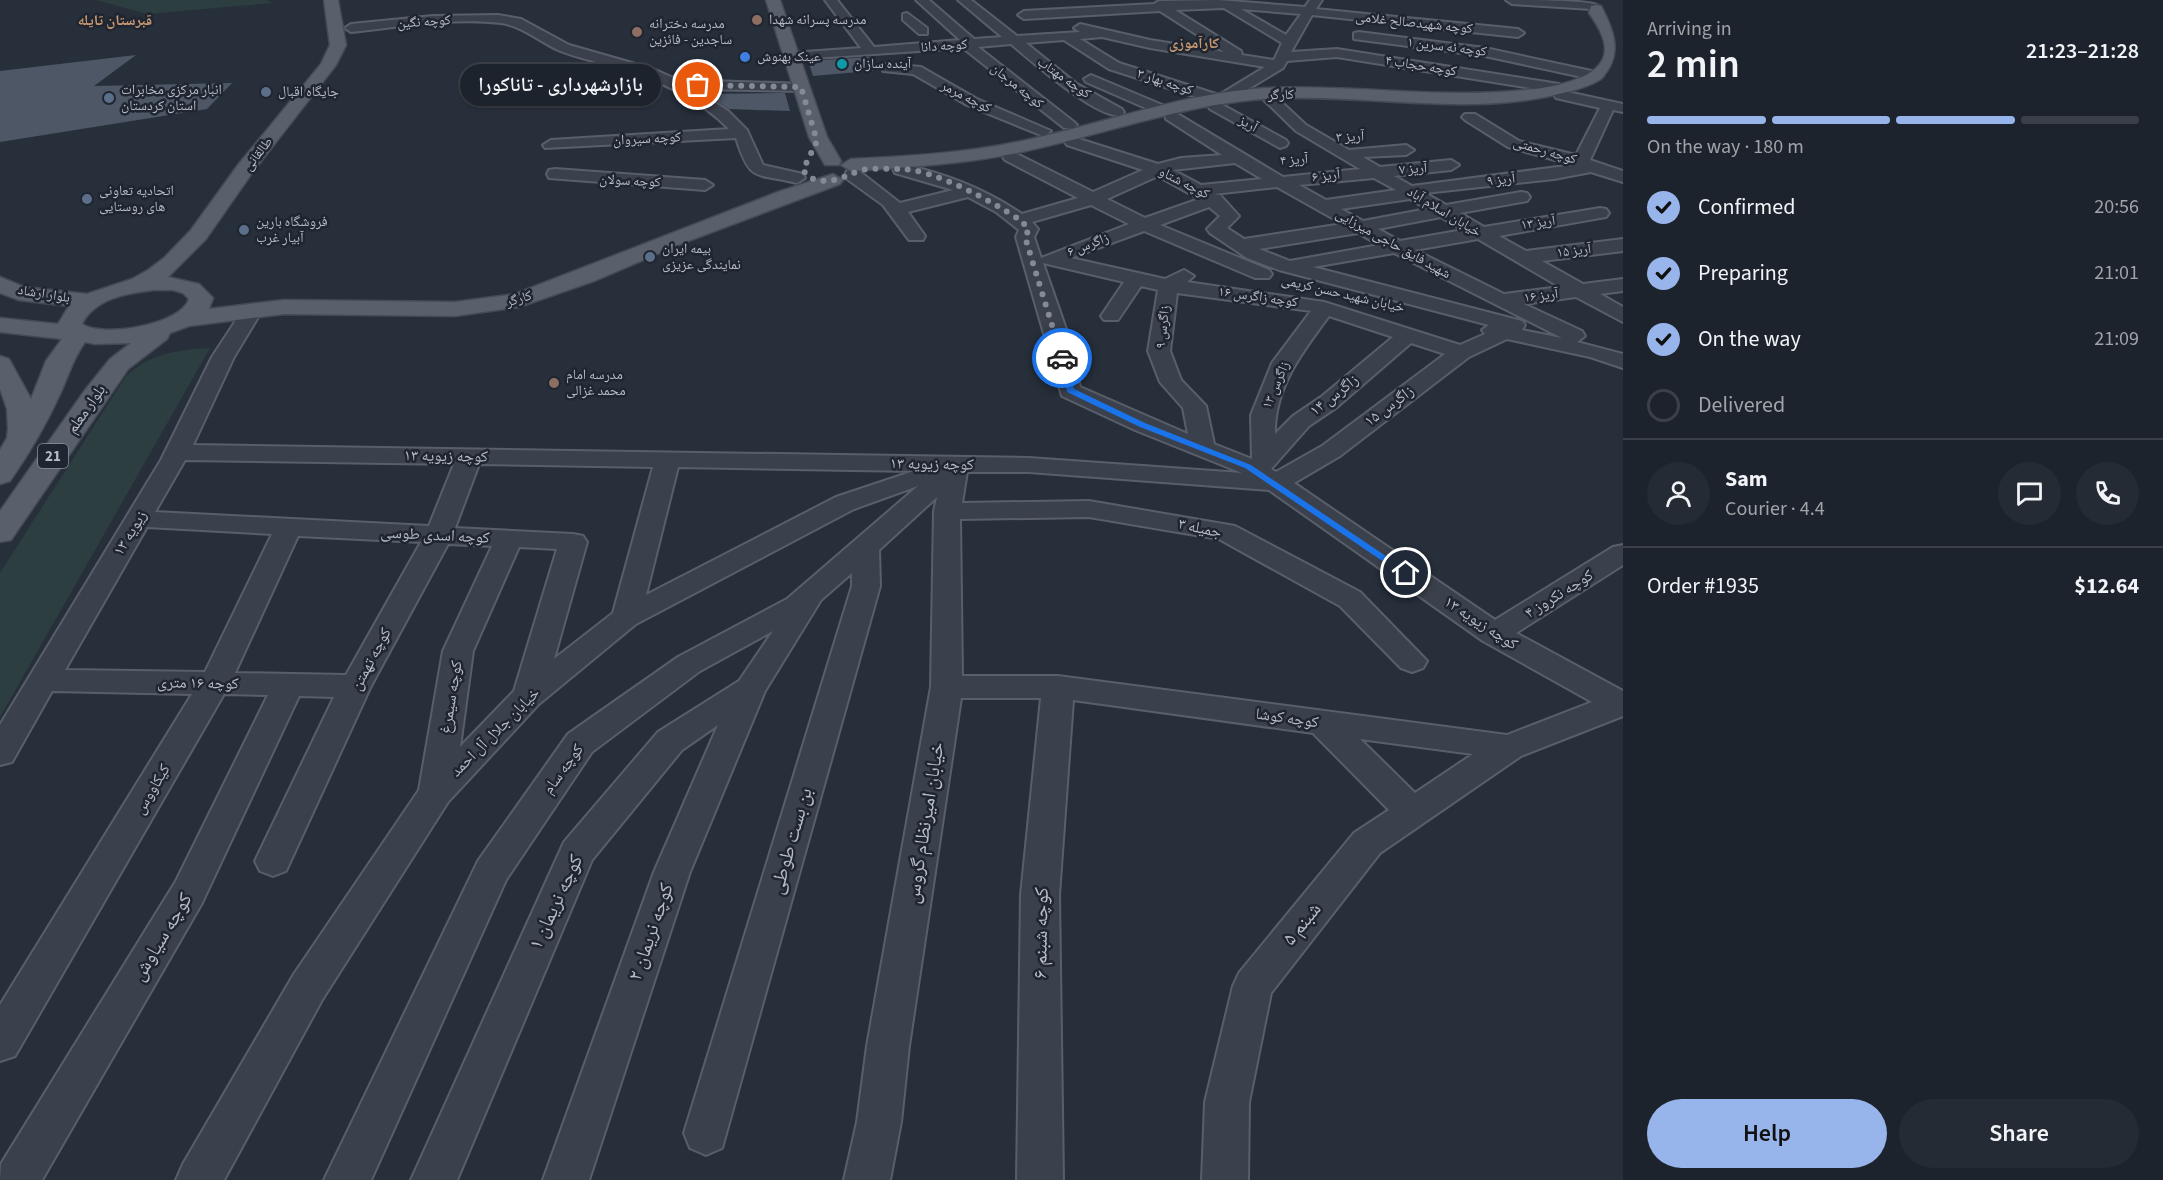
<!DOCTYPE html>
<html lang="en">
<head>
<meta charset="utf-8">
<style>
  :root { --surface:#1d232c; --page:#252b34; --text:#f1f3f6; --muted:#a0a4a9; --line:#3b4048; --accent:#97b5eb }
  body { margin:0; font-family:"Source Sans 3","Noto Naskh Arabic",sans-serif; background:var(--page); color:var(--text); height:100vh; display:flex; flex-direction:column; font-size:22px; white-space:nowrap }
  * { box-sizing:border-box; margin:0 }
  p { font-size:20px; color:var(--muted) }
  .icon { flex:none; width:33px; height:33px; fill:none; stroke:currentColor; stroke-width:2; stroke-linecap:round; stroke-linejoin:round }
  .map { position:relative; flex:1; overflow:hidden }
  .panel { display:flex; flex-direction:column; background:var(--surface); width:540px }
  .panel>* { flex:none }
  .pin { position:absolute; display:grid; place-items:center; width:51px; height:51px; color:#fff; margin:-26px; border:3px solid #fff; border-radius:50%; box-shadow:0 2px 6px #0007 }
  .courier { position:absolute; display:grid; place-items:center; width:60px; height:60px; margin:-30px; border:4px solid #1a73e8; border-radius:50%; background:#fff; color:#222; box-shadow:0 2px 8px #0007 }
  .bubble { position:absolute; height:42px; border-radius:21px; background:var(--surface); box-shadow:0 2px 4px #0004,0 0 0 2px var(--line); font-size:20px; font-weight:600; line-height:42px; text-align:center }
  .overview em { font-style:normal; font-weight:600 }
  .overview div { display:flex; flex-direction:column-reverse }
  .overview { display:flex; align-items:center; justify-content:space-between; height:102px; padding:0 24px }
  h1 { font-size:39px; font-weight:600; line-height:45px }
  .bar { display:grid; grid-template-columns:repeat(4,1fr); gap:9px 6px; align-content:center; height:72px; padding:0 24px }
  .bar i { height:8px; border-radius:4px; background:var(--line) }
  .bar .on { background:var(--accent) }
  .bar p { grid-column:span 4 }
  .line { display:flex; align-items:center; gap:15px; padding:0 24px; border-top:2px solid var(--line) }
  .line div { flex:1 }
  .round { display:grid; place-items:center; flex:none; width:63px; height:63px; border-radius:32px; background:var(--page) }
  ol { padding:0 24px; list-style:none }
  li { display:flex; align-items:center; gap:18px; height:66px }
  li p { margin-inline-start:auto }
  li .icon { padding:6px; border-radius:50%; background:var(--accent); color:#111; stroke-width:4 }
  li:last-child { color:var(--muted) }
  li i { width:33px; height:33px; border:3px solid var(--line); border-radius:50% }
  .button { display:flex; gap:12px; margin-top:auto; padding:12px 24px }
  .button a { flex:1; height:69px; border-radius:36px; background:var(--accent); color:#111; font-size:24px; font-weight:600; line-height:69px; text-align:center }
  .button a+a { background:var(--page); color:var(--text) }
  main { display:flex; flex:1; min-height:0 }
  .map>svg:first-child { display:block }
  .green { fill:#2c3e3f }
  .building { fill:#4e5765 }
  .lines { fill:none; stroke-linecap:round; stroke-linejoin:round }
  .minor-casing { stroke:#595f6a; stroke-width:4 }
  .major-casing { stroke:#444a55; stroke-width:3 }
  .minor { fill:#3b414c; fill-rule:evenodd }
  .major { fill:#59606c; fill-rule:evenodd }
  .route { fill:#1a73e8 }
  .done { stroke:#858b96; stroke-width:6; stroke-dasharray:0 10.8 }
  .education-dot { fill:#8d6e63; stroke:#202631; stroke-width:2 }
  .shop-dot { fill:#3f7fe0; stroke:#202631; stroke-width:2 }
  .culture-dot { fill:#0f9aa8; stroke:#202631; stroke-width:2 }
  .service-dot { fill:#5c6f8a; stroke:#202631; stroke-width:2 }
  .labels { text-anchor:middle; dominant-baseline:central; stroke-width:5; stroke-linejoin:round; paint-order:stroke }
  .far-poi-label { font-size:14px; fill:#b7bdc7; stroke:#202631; text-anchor:start }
  .far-street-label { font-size:14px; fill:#b7bdc7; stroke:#202631 }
  .far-neighbourhood-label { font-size:15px; font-weight:bold; fill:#c89971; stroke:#202631 }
  .shield { fill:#202631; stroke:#8a909a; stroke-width:1.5 }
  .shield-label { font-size:15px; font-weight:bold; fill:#b7bdc7 }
  .street-label { font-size:16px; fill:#b7bdc7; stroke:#202631 }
  .near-street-label { font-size:20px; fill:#b7bdc7; stroke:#202631 }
</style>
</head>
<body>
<main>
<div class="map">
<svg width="1623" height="1180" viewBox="0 0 1623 1180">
  <rect width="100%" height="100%" fill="#272f3b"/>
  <!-- green -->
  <g class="green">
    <polygon points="96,0 267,0 272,3 147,14"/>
    <path d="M210,348l-210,369v-144l126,-197c25,-23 51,-26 84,-28z"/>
  </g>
  <!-- building -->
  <g class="building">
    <polygon points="136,55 94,86 232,83 207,109 0,142 0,71"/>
    <polygon points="869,57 881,70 813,76 808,61"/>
    <polygon points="779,93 785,93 790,111 729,109 705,94"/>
  </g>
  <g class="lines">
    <!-- minor casing -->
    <g class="minor-casing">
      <g id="minor">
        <path d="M825,0h12l37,47 86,-7 -44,-40h13l45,39 28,-2 -44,-37h13l46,36 63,-4 -6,-4 6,-4 70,16 74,12 -64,-41 -136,8 -6,-4 6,-4 130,-7 5,-3 59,-1 87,7 5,-7h12l-6,9 202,20 6,4 -6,4 -206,-22 -21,37 46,-3 222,35 7,4 -3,3 60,13v8l-10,-2 -23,50 33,11v11l-32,-10 -37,7 -129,14 21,12 75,-13 6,1 3,4 -3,4 -67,12 24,14 116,-19 6,1 3,4 -3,4 -6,1 -101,18 27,15 97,-12v12l-81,10 41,23 40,-5v12l-23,3 23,13v15l-47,-25 -52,7 58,27 3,5 -8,6 46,12v14l-33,-11 -83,-18 -38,18 -129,99 -46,27 201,137 118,-73 10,-2v20l-107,68 107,58v25l-102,40 -141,97 -109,140 -22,109 -1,78h-46l3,-78 28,-116 6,-13 115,-140 35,-23 -76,-77 -240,-33 -14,195 4,285h-46l4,-285 20,-197h-80l-52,348 -8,76 -11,58h-46l13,-58 10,-76 64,-359 3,-176 3,-14 -58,53 1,36 -158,562 -16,7 -16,-7 -6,-15 168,-547v-13l-31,27 -56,91 -75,181 -101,308h-46l111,-308 64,-147 -36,25 -90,110 -135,320h-46l153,-338 94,-110 81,-51 34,-50 -73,40 -108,81 -86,128 -135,300h-47l154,-319 90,-127 110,-77 109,-58 131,-113 -64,23 -218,115 -97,80 -91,98 -126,198 -98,180h-48l7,-16 111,-190 125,-184 24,-139 49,-105 -44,-2 -77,142 -85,185 -13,5 -13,-5 -5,-10 79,-164 -35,-1 -97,207 -160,277h-42l1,-16 175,-283 92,-186 -44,-1 -209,362 -15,5v-56l192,-311 -140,-3 -40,71 -12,3v-40l161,-265 51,-103 34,-52h14l3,4 -29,48 -41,88 836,13 213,15 -107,-43 -73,-34 -46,-159 3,-7 -23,-18 -28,-15 -60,15 17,24 -2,4h-14l-26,-35 -36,-26 -2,-4 2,-4h12l41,32 53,-13 -58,-17 -2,-4 8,-5c43,9 84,25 121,50l56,-16 -73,-38 -2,-3 2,-3h12l76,38 50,-22 -76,-25 -2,-3 2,-3h12l79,25 23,-6 41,-3 -56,-36 -1,-5 -8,-1 -71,-31 -2,-3 7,-4 76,32 1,5 8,1 107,64 77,-8 -64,-38 -32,-31 7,-4 5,1 30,28 43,25 57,-5 8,5 -8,5 -43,2 17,10 71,-7 8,5 -8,5 -57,6 18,10 161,-21 -65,-18 -43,-27 -3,-3 3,-3h10l44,27 57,14 24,-47 -44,-10 -2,-3 2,-3 -219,-35 -50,4 -4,7 -53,32 -11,3 67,37 2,3 -2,3 -6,2 -70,-39 -2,-3 4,-4 -103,-33 -45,-29 -38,3 51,41 45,25 2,3 -2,3c-23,6 -92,-55 -111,-71l-33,3 96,75 3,3 -3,3h-10l-101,-80 -178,12v-6l5,-1 71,-5zM1224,8l58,35 -8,17 -32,-5 -1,-4 -66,-41zM1241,9l60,5 -15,21zM1102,37l48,11 115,19 -46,28 -100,-32 -39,-24zM1235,163l27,16 -61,6 -28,-15zM1158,176l41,23 -54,19 -38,-19zM1374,178l22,12 -70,10 -27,-15zM1277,187l66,37 -99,15 -17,-11 12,-12 -19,-21 -6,-1zM1410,199l17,10 -64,12 -22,-12zM1091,205l38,19 -88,34 -7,-21 4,-8 -6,-7zM1209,207l11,9 -13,13 3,4 37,25 32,12 210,55 -7,5 3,4 -25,11 -136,-43 -137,-20 7,-6 -10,-6 -19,9 -94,-21 73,-27 111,47h14l3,-4 -3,-4 -109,-45zM1441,217l22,13 -63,11 -22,-12zM1358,233l21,12 -89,16 -31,-12zM1478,239l82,48 -56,7 -89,-44zM1394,253l168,85 -40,-8 3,-5 -3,-4 -209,-54zM1043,263l81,19 -23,34 3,4h14l23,-34 17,4 -10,61 12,31 23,26 5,26 -108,-47 -13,-55zM1177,293l134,18 -39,52 -21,52 1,44 -38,-15 -8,-38 -25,-26 -11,-29zM1329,316l64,21 -72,60 -28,19 -18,18c-1,-46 28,-83 54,-118zM1411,343l34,11 -123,92 -46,26 -5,-3 38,-43 28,-19zM185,460h1l268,4 -25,62 -274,-14zM479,464l174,3 -40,146 -59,46 33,-117 -4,-6 -10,-2 -118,-6zM678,467l236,4 -78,26 -190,98zM967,472h62l240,18 214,151 109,61 -85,33 -449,-59h-96l-2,-157 129,-2 130,22 121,67 61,62 11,4 11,-4 4,-7 -67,-69 -125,-66 -146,-25 -127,2zM147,527l125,7 -67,138 -140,-2zM298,536l123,6 -75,133 -111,-2zM519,547l38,2 -43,142 -54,56 13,-96zM1360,739l113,15 -58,39z"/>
        <path d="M1506,0c19,0 79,0 91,5l-6,4 -79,-5z"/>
        <polygon points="907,13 927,28 927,34 919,34 903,20 903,14"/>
        <path d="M498,15l23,4 48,26 84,24 25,11 128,4v6l-5,1 -108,-2 35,22 19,19 16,35 40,9 2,4 -8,5c-43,-10 -47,-1 -61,-45l-191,10 -2,-3 8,-5 178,-11c-32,-33 -75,-51 -118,-63 -17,-5 -37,-9 -53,-16 -19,-9 -36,-24 -57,-27 -49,-6 -102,4 -150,9l-6,-4 6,-4 82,-8z"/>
        <polygon points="1359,32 1485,48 1596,72 1603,76 1596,80 1485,56 1354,39 1354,33"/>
        <polygon points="888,64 921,67 977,99 1051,131 1043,136 1038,134 967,105 913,74 883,71 883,65"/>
        <polygon points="555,169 705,180 713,185 705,190 549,178 547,174 549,170"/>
      </g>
    </g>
    <!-- major casing -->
    <g class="major-casing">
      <g id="major">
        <path d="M324,0h14l8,45 -10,20 -84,108 -46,66 -38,38 31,7 14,14 -4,11 75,-9 171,2 60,-8 263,-102 55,-18 10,6 -3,4 -157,59 -89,38 -75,26 -64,9 -171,-2 -95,12 -19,7 -3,6 -39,30 -117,171 -11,2v-31l85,-121 25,-31 21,-16 -36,1 -10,-2c-12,17 -16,32 -24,50 -14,31 -32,62 -51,89l-10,3v-34l7,-12 1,-9 -1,-20 -7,-20v-33l9,3 22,40 15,-38 16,-22 -62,-7v-14l58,6 11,-18 -50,-6 -19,-7v-16l24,10 63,7 45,-15 16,-9 16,-12 27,-28 47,-65 83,-101 9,-19zM154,290h19l10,3 6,6c-8,26 -87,39 -107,25 13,-26 46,-31 72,-34z"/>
        <polygon points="766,0 780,0 827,137 841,161 839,165 825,165 809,137"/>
        <path d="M1596,5l5,1c14,27 22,49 0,73 -11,7 -25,11 -38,14 -89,23 -185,3 -275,5 -91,1 -174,34 -262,53 -58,13 -116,16 -175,20l-10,-6 10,-6c61,-3 120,-6 180,-20 77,-17 154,-46 234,-51 83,-4 166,10 249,3 24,-2 52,-5 74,-17 29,-17 15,-41 1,-61l2,-7z"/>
      </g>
    </g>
    <!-- minor -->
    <use href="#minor" class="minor"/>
    <!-- major -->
    <use href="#major" class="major"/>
  </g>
  <!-- route -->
  <polygon class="route" points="1062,356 1066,358 1074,389 1145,423 1251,465 1411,573 1403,575 1245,468 1140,427 1067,392 1059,358"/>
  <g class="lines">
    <!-- done -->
    <path class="done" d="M698,85l103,2 16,54 -14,29 5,7c22,8 30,2 48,-5 10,-5 31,-3 42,-3 35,-1 93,32 122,51l9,9 -4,8 37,121"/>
  </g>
  <!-- markers -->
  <g class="education-dot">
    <circle cx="757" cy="20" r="6"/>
    <circle cx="637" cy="32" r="6"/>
    <circle cx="554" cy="383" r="6"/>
  </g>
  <circle class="shop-dot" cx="745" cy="57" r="6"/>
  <circle class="culture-dot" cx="842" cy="64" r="6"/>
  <g class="service-dot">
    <circle cx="266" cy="92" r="6"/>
    <circle cx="109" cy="98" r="6"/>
    <circle cx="87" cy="199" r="6"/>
    <circle cx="244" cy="230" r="6"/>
    <circle cx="650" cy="257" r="6"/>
  </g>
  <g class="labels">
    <!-- far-poi labels -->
    <g class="far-poi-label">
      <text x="769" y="20">مدرسه پسرانه شهدا</text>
      <text x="649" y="24">مدرسه دخترانه<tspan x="649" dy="16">ساجدین - فائزین</tspan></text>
      <text x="757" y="57">عینک بهنوش</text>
      <text x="854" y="64">آینده سازان</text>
      <text x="121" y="90">انبار مرکزی مخابرات<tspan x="121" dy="16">استان کردستان</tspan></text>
      <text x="278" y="92">جایگاه اقبال</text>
      <text x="99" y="191">اتحادیه تعاونی<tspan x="99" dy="16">های روستایی</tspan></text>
      <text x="256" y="222">فروشگاه بارین<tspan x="256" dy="16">آبیار غرب</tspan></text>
      <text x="662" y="249">بیمه ایران<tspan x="662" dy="16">نمایندگی عزیزی</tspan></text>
      <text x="566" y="375">مدرسه امام<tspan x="566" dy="16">محمد غزالی</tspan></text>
    </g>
    <!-- far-street labels -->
    <g class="far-street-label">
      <text transform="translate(424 22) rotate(-4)">کوچه نگین</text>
      <text transform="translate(1414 23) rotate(6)">کوچه شهیدصالح غلامی</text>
      <text transform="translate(944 46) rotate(-4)">کوچه دانا</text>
      <text transform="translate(1447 47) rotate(7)">کوچه ئه سرین ۱</text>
      <text transform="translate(1421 66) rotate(9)">کوچه حجاب ۴</text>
      <text transform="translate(1064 78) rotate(35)">کوچه مهتاب</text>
      <text transform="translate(1165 82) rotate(18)">کوچه بهار ۳</text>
      <text transform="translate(1017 86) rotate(39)">کوچه مرجان</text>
      <text transform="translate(1281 95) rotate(-1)">کارگر</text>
      <text transform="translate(966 97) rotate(27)">کوچه مرمر</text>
      <text transform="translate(1248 124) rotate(29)">آریز</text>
      <text transform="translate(1350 137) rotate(-2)">آریز ۳</text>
      <text transform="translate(647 139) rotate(-3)">کوچه سیروان</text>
      <text transform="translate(1545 151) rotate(16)">کوچه رحمتی</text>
      <text transform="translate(258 154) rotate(-52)">طالقانی</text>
      <text transform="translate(1294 160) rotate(-4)">آریز ۴</text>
      <text transform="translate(1413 169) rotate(-4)">آریز ۷</text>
      <text transform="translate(1326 176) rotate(-6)">آریز ۶</text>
      <text transform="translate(1501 180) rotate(-6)">آریز ۹</text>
      <text transform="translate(630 181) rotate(3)">کوچه سولان</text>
      <text transform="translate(1184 183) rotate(27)">کوچه شتاو</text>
      <text transform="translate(1444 212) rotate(31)">خیابان اسلام آباد</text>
      <text transform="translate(1538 223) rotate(-8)">آریز ۱۳</text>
      <text transform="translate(1393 244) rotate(29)">شهید فایق حاجی میرزایی</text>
      <text transform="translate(1088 245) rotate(-21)">زاگرس ۶</text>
      <text transform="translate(1574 251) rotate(-7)">آریز ۱۵</text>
      <text transform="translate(44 294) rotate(9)">بلوار ارشاد</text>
      <text transform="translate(1343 294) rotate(13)">خیابان شهید حسن کریمی</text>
      <text transform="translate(1541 296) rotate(-7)">آریز ۱۶</text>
      <text transform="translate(1258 297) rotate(8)">کوچه زاگرس ۱۶</text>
      <text transform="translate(519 299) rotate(-16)">کارگر</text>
      <text transform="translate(1163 327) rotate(-84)">زاگرس ۹</text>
      <text transform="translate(1276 385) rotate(-67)">زاگرس ۱۳</text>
    </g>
    <!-- far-neighbourhood labels -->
    <g class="far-neighbourhood-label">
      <text x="115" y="20">قبرستان تایله</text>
      <text x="1194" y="43">کارآموزی</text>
    </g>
    <!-- shield labels -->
    <rect class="shield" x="38" y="444" width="30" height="24" rx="4.5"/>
    <g class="shield-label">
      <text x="53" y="456">21</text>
    </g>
    <!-- street labels -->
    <g class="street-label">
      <text transform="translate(1334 395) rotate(-38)">زاگرس ۱۴</text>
      <text transform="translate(1389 406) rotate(-37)">زاگرس ۱۵</text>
      <text transform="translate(86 409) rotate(-55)">بلوار معلم</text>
      <text transform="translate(446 456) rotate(1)">کوچه زیویه ۱۳</text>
      <text transform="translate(932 464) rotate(1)">کوچه زیویه ۱۳</text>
      <text transform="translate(1200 528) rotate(12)">جمیله ۳</text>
      <text transform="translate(130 533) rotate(-59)">زیویه ۱۳</text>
      <text transform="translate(435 535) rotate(3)">کوچه اسدی طوسی</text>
      <text transform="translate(1559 594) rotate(-32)">کوچه نکروز ۴</text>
      <text transform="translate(1481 623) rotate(33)">کوچه زیویه ۱۳</text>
      <text transform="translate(371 659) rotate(-62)">کوچه تهمتن</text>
      <text transform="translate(198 683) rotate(1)">کوچه ۱۶ متری</text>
      <text transform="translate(451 697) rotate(-81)">کوچه سیمرغ</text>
      <text transform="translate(1287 718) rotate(8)">کوچه کوشا</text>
      <text transform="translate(495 732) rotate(-45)">خیابان جلال آل احمد</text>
      <text transform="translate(563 769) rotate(-54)">کوچه سام</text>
      <text transform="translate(152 789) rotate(-59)">کیکاووس</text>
    </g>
    <!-- near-street labels -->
    <g class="near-street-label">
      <text transform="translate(925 823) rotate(-81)">خیابان امیرنظام گروس</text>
      <text transform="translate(791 841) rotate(-74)">بن بست طوطی</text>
      <text transform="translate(556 902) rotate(-65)">کوچه نریمان ۱</text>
      <text transform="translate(1302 924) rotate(-51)">شبنم ۵</text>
      <text transform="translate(651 932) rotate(-71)">کوچه نریمان ۲</text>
      <text transform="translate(1041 933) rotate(-89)">کوچه شبنم ۶</text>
      <text transform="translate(162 937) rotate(-59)">کوچه سیاوش</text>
    </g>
  </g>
</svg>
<div class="pin" style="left:698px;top:85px;background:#ea580c"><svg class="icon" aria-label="bag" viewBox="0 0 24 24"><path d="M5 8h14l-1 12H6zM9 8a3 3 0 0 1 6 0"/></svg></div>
<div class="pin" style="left:1406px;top:573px;background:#1f2937"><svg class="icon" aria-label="home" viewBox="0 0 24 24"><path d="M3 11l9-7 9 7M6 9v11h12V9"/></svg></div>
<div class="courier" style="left:1062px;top:358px"><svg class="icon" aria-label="car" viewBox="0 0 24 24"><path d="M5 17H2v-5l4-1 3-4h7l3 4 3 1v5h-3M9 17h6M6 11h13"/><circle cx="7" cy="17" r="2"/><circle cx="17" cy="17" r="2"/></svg></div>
<div class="bubble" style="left:460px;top:64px;width:201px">بازارشهرداری - تاناکورا</div>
</div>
<section class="panel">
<div class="overview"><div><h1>2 min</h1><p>Arriving in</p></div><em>21:23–21:28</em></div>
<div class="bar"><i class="on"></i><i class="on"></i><i class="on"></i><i></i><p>On the way · 180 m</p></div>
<ol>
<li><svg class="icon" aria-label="check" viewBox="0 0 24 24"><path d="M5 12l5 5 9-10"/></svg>Confirmed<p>20:56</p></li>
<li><svg class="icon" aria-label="check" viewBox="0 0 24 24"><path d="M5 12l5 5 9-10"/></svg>Preparing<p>21:01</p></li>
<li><svg class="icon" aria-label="check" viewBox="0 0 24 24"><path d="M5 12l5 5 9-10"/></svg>On the way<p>21:09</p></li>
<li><i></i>Delivered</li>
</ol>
<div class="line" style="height:108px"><a class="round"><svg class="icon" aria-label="person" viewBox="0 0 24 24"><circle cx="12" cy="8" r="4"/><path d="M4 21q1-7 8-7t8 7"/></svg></a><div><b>Sam</b><p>Courier · 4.4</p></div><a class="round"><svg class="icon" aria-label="chat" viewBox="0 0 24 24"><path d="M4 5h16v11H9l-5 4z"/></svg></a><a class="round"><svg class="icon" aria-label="phone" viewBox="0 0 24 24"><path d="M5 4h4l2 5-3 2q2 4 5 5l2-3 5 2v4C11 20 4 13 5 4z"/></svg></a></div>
<div class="line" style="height:78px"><div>Order #1935</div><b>$12.64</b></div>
<div class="button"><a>Help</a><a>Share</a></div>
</section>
</main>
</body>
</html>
